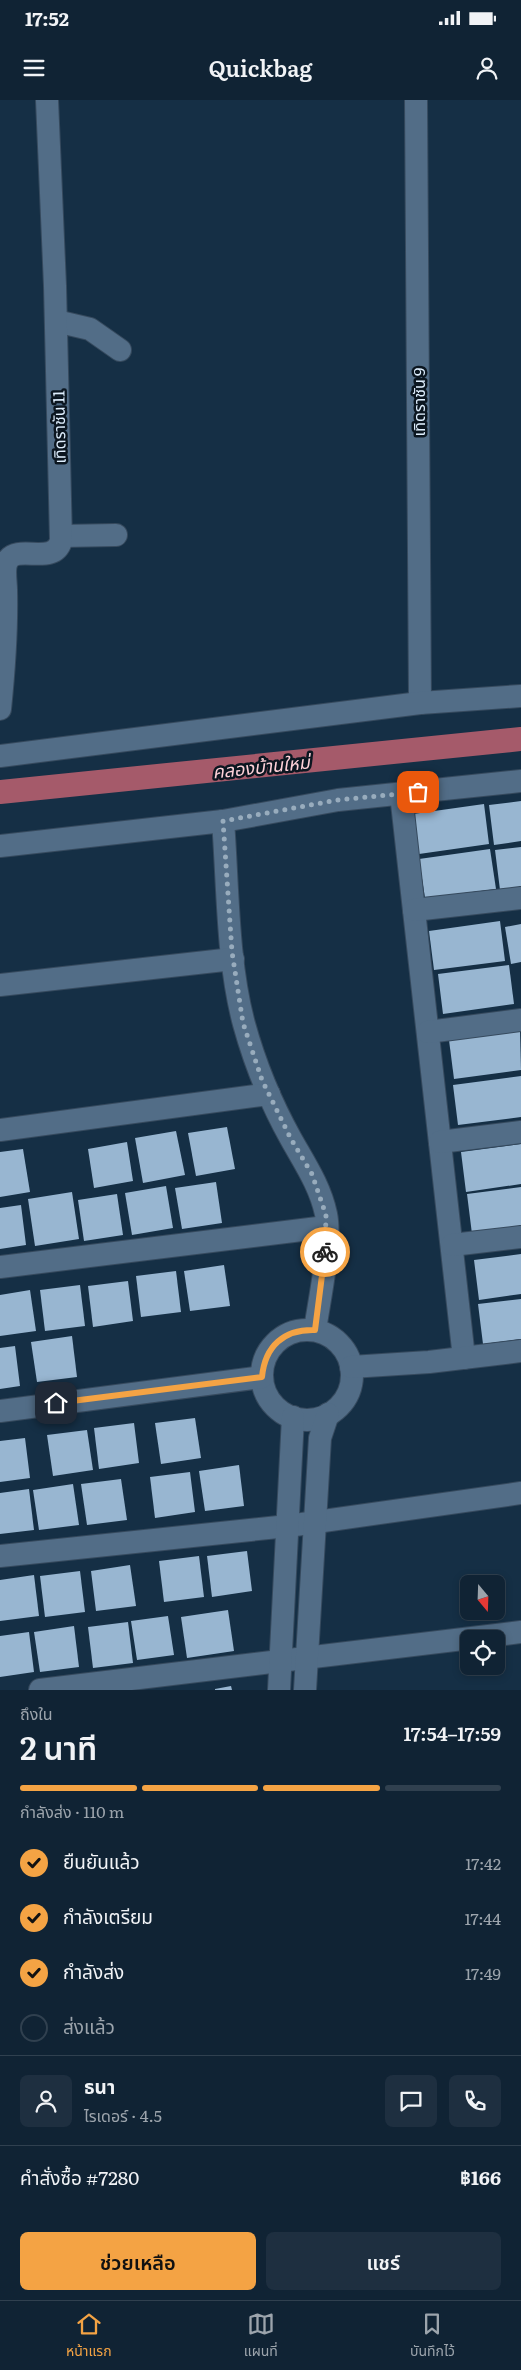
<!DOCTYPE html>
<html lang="th">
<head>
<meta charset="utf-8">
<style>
  :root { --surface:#102334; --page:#1e2f40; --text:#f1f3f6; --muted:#9ca4ac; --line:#30404f; --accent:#f4a344 }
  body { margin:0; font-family:Literata,"Noto Sans Thai",serif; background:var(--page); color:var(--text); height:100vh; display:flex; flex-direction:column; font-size:19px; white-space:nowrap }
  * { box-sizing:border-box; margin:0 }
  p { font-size:16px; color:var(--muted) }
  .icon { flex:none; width:28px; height:28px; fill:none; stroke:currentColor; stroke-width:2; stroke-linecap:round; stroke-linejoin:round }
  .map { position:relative; height:1590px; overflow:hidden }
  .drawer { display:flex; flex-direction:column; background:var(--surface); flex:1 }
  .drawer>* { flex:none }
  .needle { width:32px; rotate:161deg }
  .buttons { position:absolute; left:460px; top:1475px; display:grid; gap:10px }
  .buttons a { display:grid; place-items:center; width:45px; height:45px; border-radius:8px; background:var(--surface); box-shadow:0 2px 8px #0003,0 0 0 1px var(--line); font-size:25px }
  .pin { position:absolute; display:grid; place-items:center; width:42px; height:42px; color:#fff; margin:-21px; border-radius:10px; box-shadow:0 2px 8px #0006 }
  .courier { position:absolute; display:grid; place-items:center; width:50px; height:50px; margin:-25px; border:4px solid #f4a344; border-radius:50%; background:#fff; color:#222; box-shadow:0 1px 6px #0007 }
  .summary em { font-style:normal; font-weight:600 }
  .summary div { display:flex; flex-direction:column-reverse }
  .summary { display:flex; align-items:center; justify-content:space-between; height:85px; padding:0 20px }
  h1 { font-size:32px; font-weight:600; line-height:38px }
  .bar { display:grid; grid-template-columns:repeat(4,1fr); gap:8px 5px; align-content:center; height:60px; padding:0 20px }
  .bar i { height:6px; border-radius:4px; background:var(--line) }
  .bar .active { background:var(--accent) }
  .bar p { grid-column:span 4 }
  .line { display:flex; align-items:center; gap:12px; padding:0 20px; border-top:1px solid var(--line) }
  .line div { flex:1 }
  .round { display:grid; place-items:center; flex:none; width:52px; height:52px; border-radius:8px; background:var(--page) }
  ol { padding:0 20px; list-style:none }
  li { display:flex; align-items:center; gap:15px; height:55px }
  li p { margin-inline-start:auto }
  li .icon { padding:5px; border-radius:50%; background:var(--accent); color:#111; stroke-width:4 }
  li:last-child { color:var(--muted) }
  li i { width:28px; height:28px; border:2px solid var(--line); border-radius:50% }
  .primary-button { display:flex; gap:10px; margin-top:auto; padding:10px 20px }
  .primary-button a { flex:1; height:58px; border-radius:8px; background:var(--accent); color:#111; font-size:20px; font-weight:600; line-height:58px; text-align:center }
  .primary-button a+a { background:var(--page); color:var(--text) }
  .status { display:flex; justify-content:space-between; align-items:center; height:35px; padding:0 25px; background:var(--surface); direction:ltr }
  .status svg { height:14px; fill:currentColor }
  header { display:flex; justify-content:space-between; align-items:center; height:65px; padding:0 20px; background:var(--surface); font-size:22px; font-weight:600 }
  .tab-bar { display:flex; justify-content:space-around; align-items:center; height:70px; border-top:1px solid var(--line); background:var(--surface); font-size:14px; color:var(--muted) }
  .tab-bar a { display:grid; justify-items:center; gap:2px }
  .tab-bar .active { color:var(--accent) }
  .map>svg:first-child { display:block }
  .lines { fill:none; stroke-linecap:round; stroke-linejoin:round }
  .canal { stroke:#a55a6a; stroke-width:24 }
  .building { fill:#98b6d1 }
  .minor-casing { stroke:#364a5e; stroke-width:24 }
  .minor { stroke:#526d87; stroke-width:22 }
  .done { stroke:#98acbd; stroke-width:5; stroke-dasharray:0 9 }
  .route { stroke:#f4a344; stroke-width:6 }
  .labels { text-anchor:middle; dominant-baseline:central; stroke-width:5; stroke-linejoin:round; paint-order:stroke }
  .street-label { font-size:16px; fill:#dfeffe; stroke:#0b1620 }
  .water-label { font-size:18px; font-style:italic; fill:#fed1d8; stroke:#0b1620 }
</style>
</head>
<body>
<div class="status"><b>17:52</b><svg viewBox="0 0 49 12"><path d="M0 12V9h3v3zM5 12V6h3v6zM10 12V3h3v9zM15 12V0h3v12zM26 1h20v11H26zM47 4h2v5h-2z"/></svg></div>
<header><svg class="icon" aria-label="menu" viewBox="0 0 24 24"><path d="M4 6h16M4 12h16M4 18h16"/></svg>Quickbag<svg class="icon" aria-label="person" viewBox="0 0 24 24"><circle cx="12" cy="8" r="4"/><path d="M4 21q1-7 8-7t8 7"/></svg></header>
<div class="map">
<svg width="521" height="1590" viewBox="0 0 521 1590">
  <rect width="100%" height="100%" fill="#152f45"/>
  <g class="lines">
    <!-- canal -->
    <polyline class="canal" points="0,692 521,639"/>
  </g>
  <!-- building -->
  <g class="building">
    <polygon points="521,701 521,741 494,745 489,705"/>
    <polygon points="484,704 489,744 419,754 413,714"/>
    <polygon points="521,747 521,787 500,790 495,750"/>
    <polygon points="490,749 496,789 425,798 419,759"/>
    <polygon points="500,821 505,861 434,870 429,831"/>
    <polygon points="521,824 521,862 511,864 505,827"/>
    <polygon points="509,865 514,904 443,914 438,874"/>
    <polygon points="520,930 521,970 454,979 449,940"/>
    <polygon points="521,976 521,1017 458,1025 453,985"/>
    <polygon points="227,1027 235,1069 196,1076 188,1033"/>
    <polygon points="176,1031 185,1075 143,1083 135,1038"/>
    <polygon points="127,1042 133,1081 94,1088 88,1049"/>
    <polygon points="521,1044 521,1084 466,1092 461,1052"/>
    <polygon points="23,1049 30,1092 0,1097 0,1052"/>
    <polygon points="216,1082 222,1123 182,1129 175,1088"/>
    <polygon points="166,1086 173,1128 132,1135 125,1093"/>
    <polygon points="521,1087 521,1127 472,1134 467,1094"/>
    <polygon points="72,1092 79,1139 35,1146 28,1099"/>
    <polygon points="117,1094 123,1135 84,1141 78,1100"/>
    <polygon points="21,1105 26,1145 0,1149 0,1108"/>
    <polygon points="521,1154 521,1194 479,1200 474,1160"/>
    <polygon points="224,1165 230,1206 190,1211 184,1171"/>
    <polygon points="176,1171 181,1212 141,1217 136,1176"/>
    <polygon points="128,1181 133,1221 93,1227 88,1186"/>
    <polygon points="80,1185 85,1226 45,1231 40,1190"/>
    <polygon points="30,1190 36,1231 0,1236 0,1195"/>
    <polygon points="521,1199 521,1239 483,1244 478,1204"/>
    <polygon points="72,1236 77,1277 37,1282 31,1242"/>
    <polygon points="15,1246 20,1286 0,1289 0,1248"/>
    <polygon points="195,1318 201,1358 161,1364 155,1323"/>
    <polygon points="134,1323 139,1363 99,1369 94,1328"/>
    <polygon points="87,1330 93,1370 53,1376 47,1335"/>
    <polygon points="25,1338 30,1378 0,1382 0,1341"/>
    <polygon points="239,1365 244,1406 205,1411 199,1371"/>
    <polygon points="190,1372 195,1412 155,1418 150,1377"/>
    <polygon points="121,1379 127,1420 87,1425 81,1384"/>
    <polygon points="73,1384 79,1425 39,1430 33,1390"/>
    <polygon points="29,1389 34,1430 0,1434 0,1393"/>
    <polygon points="247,1451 252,1491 212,1497 207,1456"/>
    <polygon points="199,1456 204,1497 164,1502 159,1461"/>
    <polygon points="130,1465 136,1506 96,1511 91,1471"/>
    <polygon points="80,1471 85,1512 45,1517 40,1476"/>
    <polygon points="34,1475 39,1516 0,1521 0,1480"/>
    <polygon points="228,1510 234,1551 187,1558 181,1517"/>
    <polygon points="168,1516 174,1555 137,1560 131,1521"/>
    <polygon points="128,1522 133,1563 93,1568 88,1527"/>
    <polygon points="74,1526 79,1567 40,1572 34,1532"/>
    <polygon points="29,1532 34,1572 0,1577 0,1536"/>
    <polygon points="231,1586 232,1590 215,1590 215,1589"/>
  </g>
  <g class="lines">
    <!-- minor casing -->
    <g class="minor-casing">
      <g id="minor">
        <polyline points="416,0 420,603"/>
        <polyline points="56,221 90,229 120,250"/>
        <polyline points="61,436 116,435"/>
        <path d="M0,609c4,-39 7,-79 6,-119 0,-8 -3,-23 2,-30 10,-16 46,6 53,-19l-6,-255 -8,-186"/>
        <polyline points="0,656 420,603 521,596"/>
        <polyline points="401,694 464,1258"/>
        <path d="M223,721c5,65 4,140 21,203 11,40 27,79 47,115 14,25 29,47 35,75 6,28 -7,87 -11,116"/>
        <polyline points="0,746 223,721 338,700 521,681"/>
        <polyline points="414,810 521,798"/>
        <polyline points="0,885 233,859"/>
        <polyline points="428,932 521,920"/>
        <polyline points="0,1030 269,994"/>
        <polyline points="440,1042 521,1032"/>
        <polyline points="452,1145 521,1137"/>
        <polyline points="0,1167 326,1127"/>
        <circle cx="307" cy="1275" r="45"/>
        <polyline points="351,1267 429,1262 521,1251"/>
        <polyline points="0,1311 262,1277"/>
        <polyline points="0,1456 288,1426 521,1393"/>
        <polyline points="40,1590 521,1532"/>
        <polyline points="279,1590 293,1317"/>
        <polyline points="305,1590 320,1338 328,1314"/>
      </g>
    </g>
    <!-- minor -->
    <use href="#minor" class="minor"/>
  </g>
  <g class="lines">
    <!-- done -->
    <polyline class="done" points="325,1152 326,1115 312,1074 291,1039 262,980 243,923 232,852 223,721 338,700 418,692"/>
    <!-- route -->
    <path class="route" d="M56,1303l206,-26c3,-31 22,-48 53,-47l10,-78"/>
  </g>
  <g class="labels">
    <!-- street labels -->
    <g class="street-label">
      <text transform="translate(418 302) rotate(-90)">เทิดราชัน 9</text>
      <text transform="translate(58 327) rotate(-91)">เทิดราชัน 11</text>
    </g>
    <!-- water labels -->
    <g class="water-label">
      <text transform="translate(261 666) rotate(-6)">คลองบ้านใหม่</text>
    </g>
  </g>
</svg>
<div class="buttons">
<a><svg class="needle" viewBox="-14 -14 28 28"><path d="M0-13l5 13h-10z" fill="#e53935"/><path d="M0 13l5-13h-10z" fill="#9ca4ac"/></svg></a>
<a><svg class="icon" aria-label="locate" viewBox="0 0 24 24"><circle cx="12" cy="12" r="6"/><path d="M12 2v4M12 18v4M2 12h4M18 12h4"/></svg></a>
</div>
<div class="pin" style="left:418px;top:692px;background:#ea580c"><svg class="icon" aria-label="bag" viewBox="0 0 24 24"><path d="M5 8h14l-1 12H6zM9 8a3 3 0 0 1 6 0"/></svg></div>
<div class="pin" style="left:56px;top:1303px;background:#1f2937"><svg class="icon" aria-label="home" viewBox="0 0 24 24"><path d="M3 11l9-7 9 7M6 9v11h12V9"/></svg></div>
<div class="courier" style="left:325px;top:1152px"><svg class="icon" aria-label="bike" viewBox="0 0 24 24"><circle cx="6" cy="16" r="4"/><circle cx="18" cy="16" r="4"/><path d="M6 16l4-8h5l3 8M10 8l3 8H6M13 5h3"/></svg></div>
</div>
<section class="drawer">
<div class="summary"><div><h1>2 นาที</h1><p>ถึงใน</p></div><em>17:54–17:59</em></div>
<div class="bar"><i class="active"></i><i class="active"></i><i class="active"></i><i></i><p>กำลังส่ง · 110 m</p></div>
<ol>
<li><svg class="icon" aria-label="check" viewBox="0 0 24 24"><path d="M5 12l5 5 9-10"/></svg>ยืนยันแล้ว<p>17:42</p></li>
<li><svg class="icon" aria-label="check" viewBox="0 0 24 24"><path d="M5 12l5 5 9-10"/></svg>กำลังเตรียม<p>17:44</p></li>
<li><svg class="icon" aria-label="check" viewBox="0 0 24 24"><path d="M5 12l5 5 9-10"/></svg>กำลังส่ง<p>17:49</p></li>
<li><i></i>ส่งแล้ว</li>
</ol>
<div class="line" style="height:90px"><a class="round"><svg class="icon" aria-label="person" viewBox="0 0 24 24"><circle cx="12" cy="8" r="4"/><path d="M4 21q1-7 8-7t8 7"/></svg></a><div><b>ธนา</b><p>ไรเดอร์ · 4.5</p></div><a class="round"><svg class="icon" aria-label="chat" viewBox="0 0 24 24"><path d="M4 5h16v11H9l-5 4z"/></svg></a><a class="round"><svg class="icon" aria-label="phone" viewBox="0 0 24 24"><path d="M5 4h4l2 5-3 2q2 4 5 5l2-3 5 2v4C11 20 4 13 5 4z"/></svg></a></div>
<div class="line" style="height:65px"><div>คำสั่งซื้อ #7280</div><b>฿166</b></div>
<div class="primary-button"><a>ช่วยเหลือ</a><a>แชร์</a></div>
</section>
<nav class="tab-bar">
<a class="active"><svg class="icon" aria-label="home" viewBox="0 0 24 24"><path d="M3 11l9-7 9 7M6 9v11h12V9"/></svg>หน้าแรก</a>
<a><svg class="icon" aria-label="map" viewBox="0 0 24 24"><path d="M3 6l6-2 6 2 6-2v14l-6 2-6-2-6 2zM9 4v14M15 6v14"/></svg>แผนที่</a>
<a><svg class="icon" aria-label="saved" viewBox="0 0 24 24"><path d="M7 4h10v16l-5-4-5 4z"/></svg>บันทึกไว้</a>
</nav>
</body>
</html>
